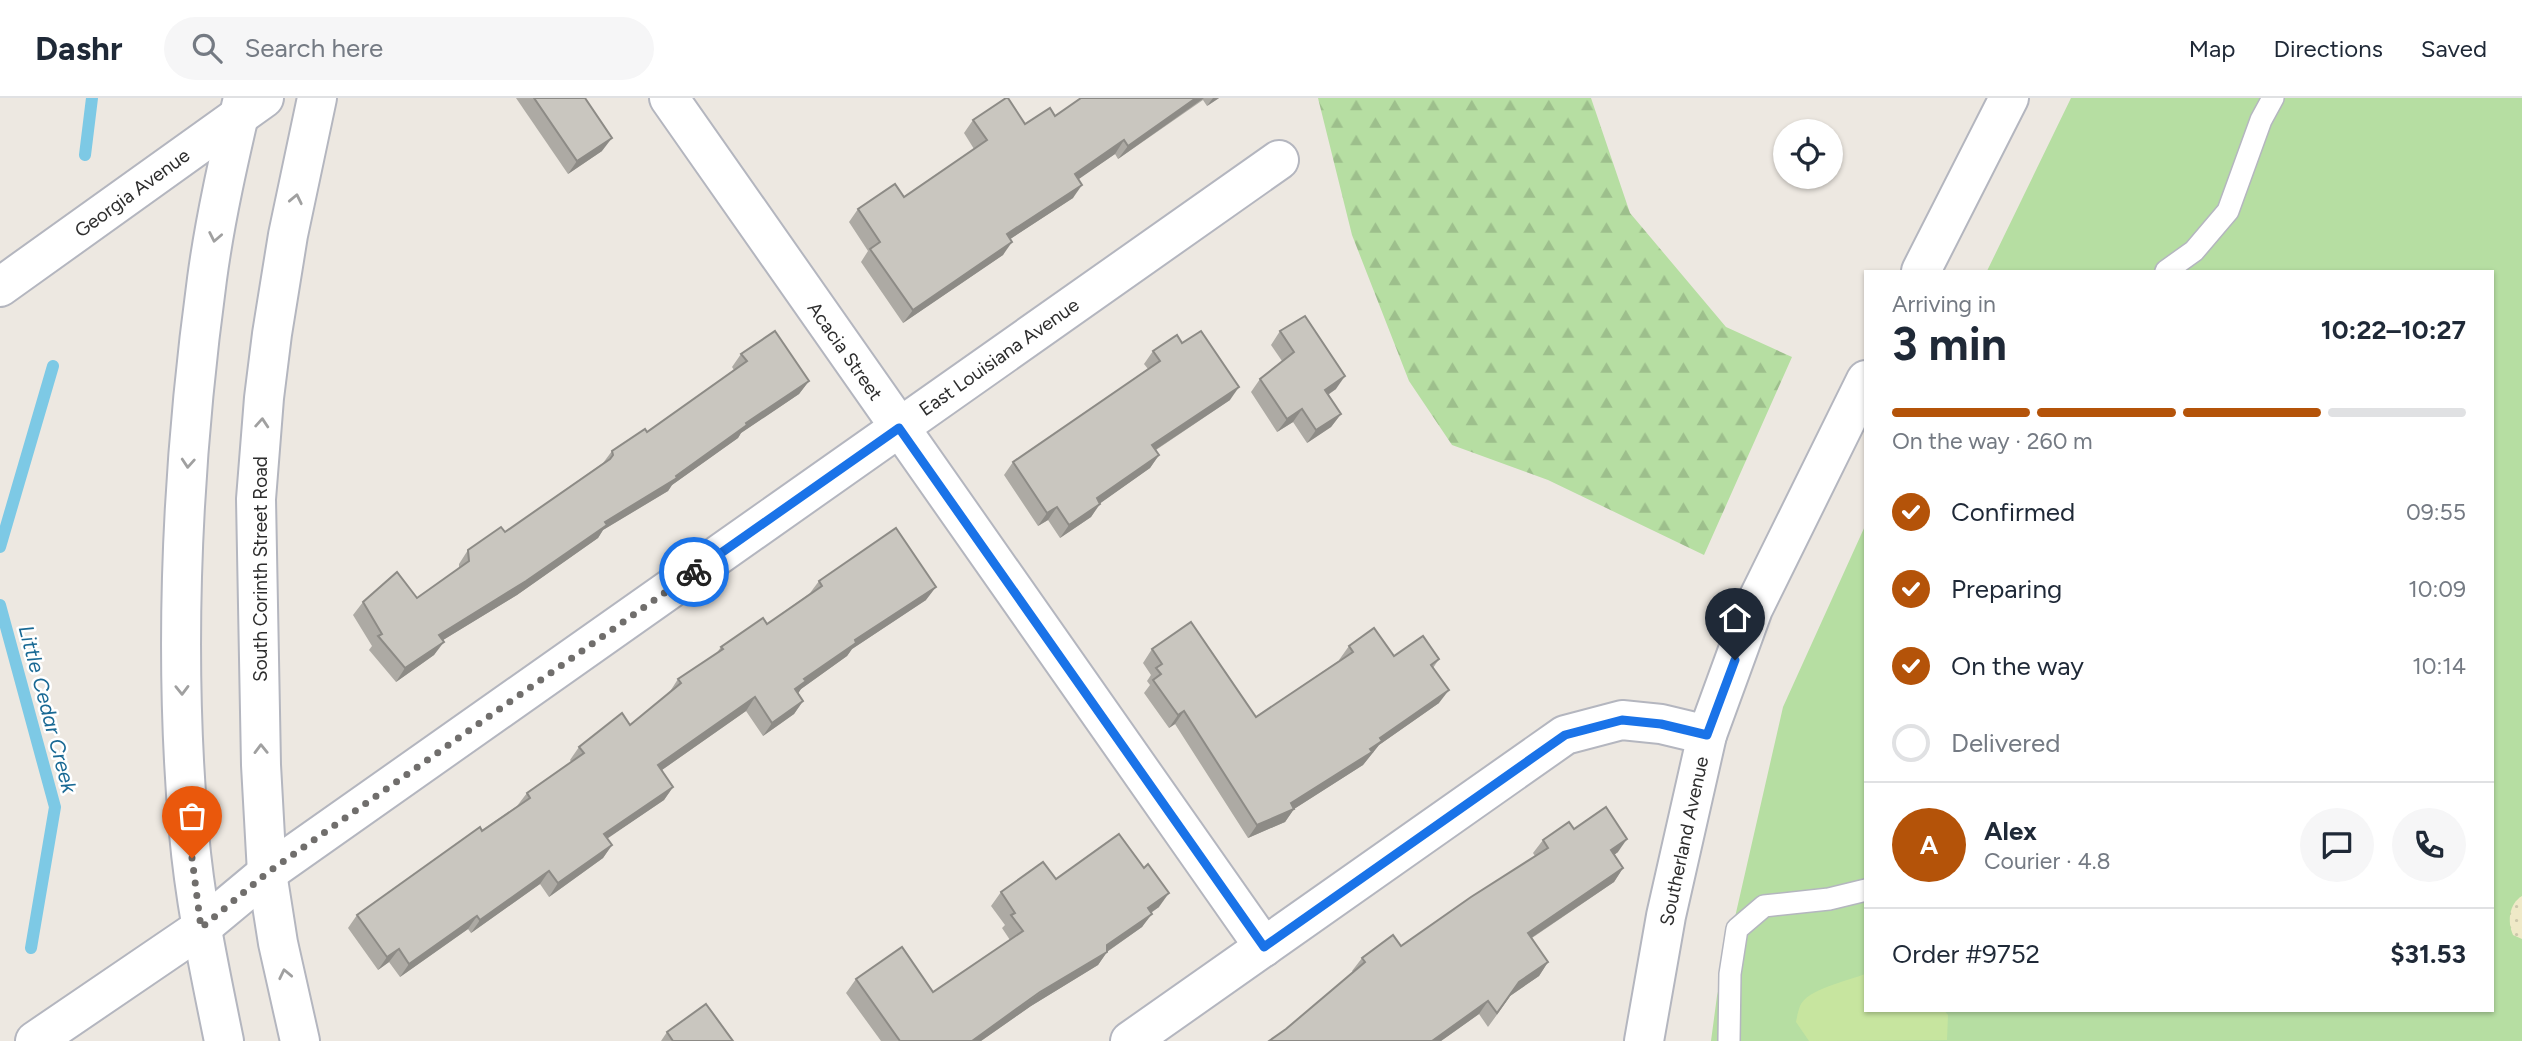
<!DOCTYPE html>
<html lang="en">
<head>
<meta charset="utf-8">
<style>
  :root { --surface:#fff; --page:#f6f6f7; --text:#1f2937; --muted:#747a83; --line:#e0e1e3; --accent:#b45309 }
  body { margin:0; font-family:Figtree,sans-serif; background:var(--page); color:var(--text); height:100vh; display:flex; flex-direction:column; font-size:26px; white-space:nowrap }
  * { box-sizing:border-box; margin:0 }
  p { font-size:23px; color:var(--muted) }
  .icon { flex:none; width:38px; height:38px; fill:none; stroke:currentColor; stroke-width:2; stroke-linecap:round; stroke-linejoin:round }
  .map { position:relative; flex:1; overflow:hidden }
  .sheet { position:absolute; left:1864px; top:172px; width:630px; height:742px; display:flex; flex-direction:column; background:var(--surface); border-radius:0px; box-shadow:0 2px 5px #0004 }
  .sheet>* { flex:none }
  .buttons { position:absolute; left:1773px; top:21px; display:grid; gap:14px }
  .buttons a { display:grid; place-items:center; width:70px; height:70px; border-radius:50%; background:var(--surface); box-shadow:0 2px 5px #0004; font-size:35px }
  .pin { position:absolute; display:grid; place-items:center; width:60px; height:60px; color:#fff; margin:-72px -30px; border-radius:50% 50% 50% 0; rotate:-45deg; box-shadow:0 0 7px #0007 }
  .pin .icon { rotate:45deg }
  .courier { position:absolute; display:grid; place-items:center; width:70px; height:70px; margin:-35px; border:5px solid #1a73e8; border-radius:50%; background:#fff; color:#222; box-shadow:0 2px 9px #0007 }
  .headline em { font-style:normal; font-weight:700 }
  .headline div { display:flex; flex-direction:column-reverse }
  .headline { display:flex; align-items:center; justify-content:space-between; height:119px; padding:0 28px }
  h1 { font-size:46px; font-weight:700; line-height:52px }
  .bar { display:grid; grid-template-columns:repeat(4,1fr); gap:10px 7px; align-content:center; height:84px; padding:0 28px }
  .bar i { height:9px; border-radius:5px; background:var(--line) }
  .bar .on { background:var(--accent) }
  .bar p { grid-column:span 4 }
  .line { display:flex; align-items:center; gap:18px; padding:0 28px; border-top:2px solid var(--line) }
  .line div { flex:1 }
  .round { display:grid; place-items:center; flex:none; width:74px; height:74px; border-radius:37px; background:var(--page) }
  ol { padding:0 28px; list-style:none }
  li { display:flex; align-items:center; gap:21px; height:77px }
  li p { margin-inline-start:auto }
  li .icon { padding:7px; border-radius:50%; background:var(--accent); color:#fff; stroke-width:4 }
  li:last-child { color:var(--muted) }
  li i { width:38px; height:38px; border:4px solid var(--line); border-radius:50% }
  header { display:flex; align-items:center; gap:42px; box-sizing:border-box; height:98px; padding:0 35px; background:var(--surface); border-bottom:2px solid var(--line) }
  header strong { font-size:33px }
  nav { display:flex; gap:38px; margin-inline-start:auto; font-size:24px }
  .search { width:490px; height:63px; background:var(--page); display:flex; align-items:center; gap:18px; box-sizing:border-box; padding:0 24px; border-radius:38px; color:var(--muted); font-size:26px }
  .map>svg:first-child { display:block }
  .grass { fill:#b6dea2 }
  .forest { fill:url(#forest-firs) }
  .sand { fill:url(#sand-dots) }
  .pitch { fill:#c7e59f }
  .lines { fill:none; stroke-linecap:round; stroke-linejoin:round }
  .stream { stroke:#7dc9e5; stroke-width:12 }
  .service-casing { stroke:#b4b6bf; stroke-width:24 }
  .minor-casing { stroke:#b4b6bf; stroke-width:42 }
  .secondary-casing { stroke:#b4b6bf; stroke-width:42 }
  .service { stroke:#fff; stroke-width:21 }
  .minor { stroke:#fff; stroke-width:38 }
  .secondary { stroke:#fff; stroke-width:38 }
  .wall { fill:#adaaa4 }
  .shaded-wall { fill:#8d8b86 }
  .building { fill:#c9c6bf; stroke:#8d8b86; stroke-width:2 }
  .oneway { stroke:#a0a0a0 }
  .done { stroke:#706e6c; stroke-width:7; stroke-dasharray:0 12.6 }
  .route { stroke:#1a73e8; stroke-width:9 }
  .labels { text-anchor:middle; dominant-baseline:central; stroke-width:5; stroke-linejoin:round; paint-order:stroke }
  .street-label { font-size:19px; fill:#2d2d2d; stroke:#fff }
  .water-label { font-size:21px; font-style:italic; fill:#196994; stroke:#fff }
</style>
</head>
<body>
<header>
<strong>Dashr</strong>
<div class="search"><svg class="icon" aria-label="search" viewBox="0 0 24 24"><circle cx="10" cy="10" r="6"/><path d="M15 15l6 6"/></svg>Search here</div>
<nav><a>Map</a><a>Directions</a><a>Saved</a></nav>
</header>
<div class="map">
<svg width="2522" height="943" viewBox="0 0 2522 943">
  <defs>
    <pattern id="forest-firs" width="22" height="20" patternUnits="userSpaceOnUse" patternTransform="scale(1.75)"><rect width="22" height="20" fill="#b6dea2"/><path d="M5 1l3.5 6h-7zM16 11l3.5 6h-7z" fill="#9dbf8c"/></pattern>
    <pattern id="sand-dots" width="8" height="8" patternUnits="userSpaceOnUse" patternTransform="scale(1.75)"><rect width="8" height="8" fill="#efe9c7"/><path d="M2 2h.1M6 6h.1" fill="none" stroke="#cdc8ab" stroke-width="1.8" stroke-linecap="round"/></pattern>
  </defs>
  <rect width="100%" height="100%" fill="#ede8e1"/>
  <!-- grass -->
  <polygon class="grass" points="2071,0 2522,0 2522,943 1711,943 1717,898 1783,609 1865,428 1866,912 2492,912 2492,173 1987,173"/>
  <!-- forest -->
  <polygon class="forest" points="1318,0 1591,0 1630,115 1726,229 1792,259 1704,457 1548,382 1452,347 1409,283 1352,137"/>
  <!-- sand -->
  <path class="sand" d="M2522,798v43l-9,-4c-6,-14 -4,-31 9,-39z"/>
  <!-- pitch -->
  <path class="pitch" d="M1865,876l1,36h78l4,5 -1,25 -138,1 -13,-19c1,-5 2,-11 4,-16 7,-17 48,-25 65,-32z"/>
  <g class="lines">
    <!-- stream -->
    <g class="stream">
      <polyline points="85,57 92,0"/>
      <polyline points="0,449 53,268"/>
      <polyline points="0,507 55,709 31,850"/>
    </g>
    <!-- service casing -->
    <g class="service-casing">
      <g id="service">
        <polyline points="2166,173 2194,153 2228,113 2261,22 2273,0"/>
        <polyline points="1729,943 1730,876 1737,831 1764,808 1829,801 1866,792"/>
      </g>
    </g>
    <!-- minor casing -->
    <g class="minor-casing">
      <g id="minor">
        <polyline points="669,0 1264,849"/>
        <polyline points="1921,173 2009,0"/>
        <polyline points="0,189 264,0"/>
        <polyline points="35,943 201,830 267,775 1279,62"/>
        <polyline points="1130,943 1565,637 1622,622 1661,626 1707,637"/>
        <polyline points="1644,943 1666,818 1707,637 1753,511 1866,282"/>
      </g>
    </g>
    <!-- secondary casing -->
    <g class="secondary-casing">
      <g id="secondary">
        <path d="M224,943c-14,-69 -29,-138 -35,-208 -16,-184 -7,-370 18,-554 8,-60 22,-121 36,-181"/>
        <polyline points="300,943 278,845 267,775 261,667 256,401 264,300 272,236 288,137 317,0"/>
      </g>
    </g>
    <!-- service -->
    <use href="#service" class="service"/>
    <!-- minor -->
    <use href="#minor" class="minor"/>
    <!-- secondary -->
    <use href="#secondary" class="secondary"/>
  </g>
  <!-- wall -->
  <g class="wall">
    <polygon points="516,0 585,0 602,53 568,76"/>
    <polygon points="1081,0 1219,0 1207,8 1203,2 1118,61 1115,56 1078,81 1073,100 1010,141 1003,157 903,225 861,164 868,153 849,124 858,111 904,99 974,51 964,35 973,22 1025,26 1055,18"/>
    <polygon points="1280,233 1336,291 1328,297 1341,316 1331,329 1307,345 1293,324 1277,334 1251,294 1260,281 1282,263 1271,247"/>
    <polygon points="1182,245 1230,302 1156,352 1159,357 1150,370 1100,405 1091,419 1060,440 1048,422 1038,428 1004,377 1013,364 1148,271 1144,266 1153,253"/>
    <polygon points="741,256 809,283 799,296 741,335 738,340 672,387 668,393 603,432 598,440 517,497 443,542 434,557 396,584 369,552 372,548 353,517 363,504 417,500 459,470 459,466 468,452 505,434 603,365 612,353 647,334 734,272 732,269"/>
    <polygon points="819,483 926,502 852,551 847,558 801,591 798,595 803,603 794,616 763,638 746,613 662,672 673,689 664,702 607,740 612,747 603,760 549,799 540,786 471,835 468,831 400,879 389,864 378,872 348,830 357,817 517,708 527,695 571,664 570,662 579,649 630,627 669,595 678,581 716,556 721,549 767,526 810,495"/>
    <polygon points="1349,548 1394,558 1439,561 1433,570 1439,605 1379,647 1363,667 1294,711 1285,724 1248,740 1175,626 1169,630 1144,595 1150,587 1147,583 1151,577 1143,565 1152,551 1256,619 1340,562 1339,562"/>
    <polygon points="1574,731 1618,754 1614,757 1623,770 1614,784 1532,840 1548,864 1539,878 1510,898 1488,929 1479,916 1441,943 1269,943 1286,931 1353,874 1352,873 1362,860 1401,848 1535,758 1533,755 1543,742"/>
    <polygon points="1056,781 1159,809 1151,815 1142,829 1107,854 1098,867 1031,908 981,943 881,943 846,895 856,881 933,894 1010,842 1002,830 1005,827 991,808 1001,794"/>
    <polygon points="667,934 733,943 661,943"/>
  </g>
  <!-- shaded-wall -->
  <g class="shaded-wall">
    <polygon points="1196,0 1204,0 1118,61 1128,48"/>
    <polygon points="1213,0 1219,0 1207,8"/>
    <polygon points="612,40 602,53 568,76 577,63"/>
    <polygon points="1124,42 1115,56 1066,90 1075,76"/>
    <polygon points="1082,87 1073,100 998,149 1007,136"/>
    <polygon points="1012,144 1003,157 903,225 913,212"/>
    <polygon points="1345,278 1336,291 1315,305 1325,292"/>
    <polygon points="809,283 799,296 741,335 738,340 672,387 668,393 603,432 598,440 517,497 430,550 439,537 605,424 676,378 746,325"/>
    <polygon points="1239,289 1230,302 1143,360 1152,347"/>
    <polygon points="1302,311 1293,324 1277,334 1287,321"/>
    <polygon points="1341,316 1331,329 1307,345 1316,332"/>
    <polygon points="1159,357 1150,370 1088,414 1097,400"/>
    <polygon points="1100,406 1091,419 1060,440 1069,427"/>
    <polygon points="1057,409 1048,422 1038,428 1047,415"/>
    <polygon points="936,489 926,502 852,551 847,558 801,591 797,597 795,591 804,581 855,542"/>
    <polygon points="444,544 434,557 396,584 405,570"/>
    <polygon points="1449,592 1439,605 1379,647 1363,667 1294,711 1285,724 1248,740 1257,727 1291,705 1380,640"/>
    <polygon points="755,599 746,613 649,681 658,667"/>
    <polygon points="803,603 794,616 763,638 772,625"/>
    <polygon points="1184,613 1175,626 1169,630 1178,617"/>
    <polygon points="673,689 664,702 595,749 604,736"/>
    <polygon points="1627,741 1618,754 1601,766 1611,752"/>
    <polygon points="612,747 603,760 549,799 558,785"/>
    <polygon points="1623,770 1614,784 1519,848 1528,835"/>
    <polygon points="549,773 540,786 471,835 480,822"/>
    <polygon points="1169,795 1159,809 1138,823 1148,810"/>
    <polygon points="1152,816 1142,829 1105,855 1107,854 1098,867 1031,908 981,943 972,943"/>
    <polygon points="477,818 468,831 400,879 409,866"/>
    <polygon points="399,851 389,864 378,872 387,859"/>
    <polygon points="1548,864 1539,878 1510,898 1488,929 1519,884"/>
    <polygon points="1488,903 1479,916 1441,943 1432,943"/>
  </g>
  <!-- building -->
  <g class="building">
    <polygon points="534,0 585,0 612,40 577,63"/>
    <polygon points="1006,0 1008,0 1025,26 1050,10 1055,18 1081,0 1196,0 1128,48 1124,42 1075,76 1082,87 1007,136 1012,144 913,212 870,151 880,144 858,111 895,86 904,99 987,42 973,22"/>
    <polygon points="1305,218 1345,278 1325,292 1341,316 1316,332 1302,311 1287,321 1260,281 1294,254 1280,233"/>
    <polygon points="775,233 809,283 746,325 747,327 676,378 677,380 605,424 607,427 526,483 439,537 444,544 405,570 378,538 382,536 363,504 397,474 417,500 469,463 468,452 501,429 505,434 610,361 613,357 612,353 645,331 647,334 747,263 741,256"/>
    <polygon points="1201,233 1239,289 1152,347 1159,357 1097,400 1100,406 1069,427 1057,409 1047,415 1013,364 1160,263 1153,253 1177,237 1182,245"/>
    <polygon points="896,430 936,489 855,542 856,545 804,581 806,583 795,591 803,603 772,625 755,599 658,667 673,689 604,736 612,747 558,785 549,773 480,822 477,818 409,866 399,851 387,859 357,817 480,729 482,733 530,700 527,695 584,655 579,649 622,615 630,627 681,585 678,581 723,551 721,549 763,520 767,526 822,488 819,483"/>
    <polygon points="1191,524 1256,619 1353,554 1349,548 1374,530 1394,558 1423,538 1439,561 1431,567 1449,592 1380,640 1382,643 1370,651 1372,654 1291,705 1294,711 1257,727 1184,613 1178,617 1153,582 1161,576 1156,570 1162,566 1152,551"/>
    <polygon points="1606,709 1627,741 1611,752 1623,770 1528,835 1548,864 1519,884 1497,915 1488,903 1432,943 1269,943 1286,931 1365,864 1362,860 1393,837 1401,848 1471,799 1548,750 1543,742 1569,724 1574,731"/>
    <polygon points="1119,736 1144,770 1148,766 1169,795 1148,810 1152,816 1107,847 1107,854 1040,894 972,943 900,943 856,881 902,849 933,894 1023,833 1011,817 1015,815 1001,794 1043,764 1056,781"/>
    <polygon points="706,906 733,943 673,943 667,934"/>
  </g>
  <!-- one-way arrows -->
  <defs><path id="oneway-chevron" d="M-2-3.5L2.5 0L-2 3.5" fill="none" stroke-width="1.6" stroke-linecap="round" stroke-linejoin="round" transform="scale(1.75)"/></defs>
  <g class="oneway">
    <use href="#oneway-chevron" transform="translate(296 101) rotate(-78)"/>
    <use href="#oneway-chevron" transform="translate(215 139) rotate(101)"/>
    <use href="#oneway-chevron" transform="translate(262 325) rotate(-86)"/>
    <use href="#oneway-chevron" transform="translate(188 365) rotate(94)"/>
    <use href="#oneway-chevron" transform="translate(182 592) rotate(89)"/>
    <use href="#oneway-chevron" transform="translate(261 651) rotate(-91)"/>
    <use href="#oneway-chevron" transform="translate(285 876) rotate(-102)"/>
  </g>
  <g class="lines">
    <!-- done -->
    <polyline class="done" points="192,760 201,830 267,775 694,474"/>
    <!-- route -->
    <polyline class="route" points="694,474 899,330 1264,849 1565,637 1622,622 1661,626 1707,637 1735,562"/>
  </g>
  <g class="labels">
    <!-- street labels -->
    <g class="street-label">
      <text transform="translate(132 95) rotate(-36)">Georgia Avenue</text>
      <text transform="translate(845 253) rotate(55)">Acacia Street</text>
      <text transform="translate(999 259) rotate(-35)">East Louisiana Avenue</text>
      <text transform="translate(260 471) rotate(-90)">South Corinth Street Road</text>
      <text transform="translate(1684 743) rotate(-78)">Southerland Avenue</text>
    </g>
    <!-- water labels -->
    <g class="water-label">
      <text transform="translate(48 611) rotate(75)">Little Cedar Creek</text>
    </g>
  </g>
</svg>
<div class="buttons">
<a><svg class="icon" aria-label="locate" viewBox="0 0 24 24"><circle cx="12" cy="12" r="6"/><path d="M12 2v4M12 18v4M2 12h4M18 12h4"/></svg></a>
</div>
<div class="pin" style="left:192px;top:760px;background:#ea580c"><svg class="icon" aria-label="bag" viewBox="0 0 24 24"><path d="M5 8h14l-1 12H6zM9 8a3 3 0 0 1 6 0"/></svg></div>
<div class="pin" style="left:1735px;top:562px;background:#1f2937"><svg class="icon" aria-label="home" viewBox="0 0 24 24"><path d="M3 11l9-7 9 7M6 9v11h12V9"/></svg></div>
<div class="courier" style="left:694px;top:474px"><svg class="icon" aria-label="bike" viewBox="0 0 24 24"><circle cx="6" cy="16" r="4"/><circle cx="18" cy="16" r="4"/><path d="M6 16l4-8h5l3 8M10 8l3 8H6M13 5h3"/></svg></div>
<section class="sheet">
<div class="headline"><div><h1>3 min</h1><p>Arriving in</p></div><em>10:22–10:27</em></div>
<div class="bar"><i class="on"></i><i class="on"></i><i class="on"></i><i></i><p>On the way · 260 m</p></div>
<ol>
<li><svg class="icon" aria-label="check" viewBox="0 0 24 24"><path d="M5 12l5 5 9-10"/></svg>Confirmed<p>09:55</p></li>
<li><svg class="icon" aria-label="check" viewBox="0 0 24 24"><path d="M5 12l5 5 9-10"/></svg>Preparing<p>10:09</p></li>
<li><svg class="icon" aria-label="check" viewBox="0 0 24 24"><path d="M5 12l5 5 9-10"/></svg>On the way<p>10:14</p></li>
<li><i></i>Delivered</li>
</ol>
<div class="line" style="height:126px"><b class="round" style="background:var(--accent);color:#fff">A</b><div><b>Alex</b><p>Courier · 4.8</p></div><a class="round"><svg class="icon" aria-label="chat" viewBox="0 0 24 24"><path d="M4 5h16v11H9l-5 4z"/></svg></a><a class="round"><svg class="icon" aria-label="phone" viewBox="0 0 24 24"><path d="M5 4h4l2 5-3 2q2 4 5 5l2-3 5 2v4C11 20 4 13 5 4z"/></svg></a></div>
<div class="line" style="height:91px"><div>Order #9752</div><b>$31.53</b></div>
</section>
</div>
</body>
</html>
